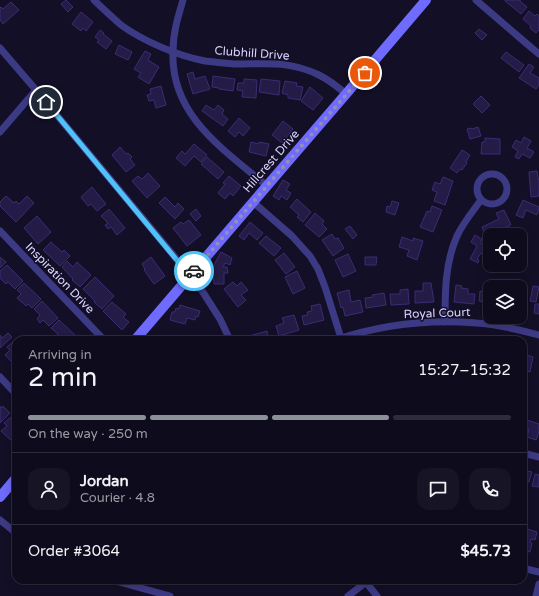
<!DOCTYPE html>
<html lang="en">
<head>
<meta charset="utf-8">
<style>
  :root { --surface:#0e0b1c; --page:#171425; --text:#f1f3f6; --muted:#9b9ba3; --line:#2e2b3b; --accent:#8c9099 }
  body { margin:0; font-family:"Varela Round",sans-serif; background:var(--page); color:var(--text); height:100vh; display:flex; flex-direction:column; font-size:15px; white-space:nowrap }
  * { box-sizing:border-box; margin:0 }
  p { font-size:13px; color:var(--muted) }
  .icon { flex:none; width:22px; height:22px; fill:none; stroke:currentColor; stroke-width:2; stroke-linecap:round; stroke-linejoin:round }
  .map { position:relative; flex:1; overflow:hidden }
  .panel { position:absolute; left:12px; top:336px; width:515px; height:248px; display:flex; flex-direction:column; background:var(--surface); border-radius:12px; box-shadow:0 2px 10px #0003,0 0 0 1px var(--line) }
  .panel>* { flex:none }
  .buttons { position:absolute; left:483px; top:228px; display:grid; gap:8px }
  .buttons a { display:grid; place-items:center; width:44px; height:44px; border-radius:8px; background:var(--surface); box-shadow:0 2px 10px #0003,0 0 0 1px var(--line); font-size:20px }
  .pin { position:absolute; display:grid; place-items:center; width:34px; height:34px; color:#fff; margin:-17px; border:2px solid #fff; border-radius:50%; box-shadow:0 1px 4px #0007 }
  .courier { position:absolute; display:grid; place-items:center; width:40px; height:40px; margin:-20px; border:3px solid #4fc3f7; border-radius:50%; background:#fff; color:#222; box-shadow:0 1px 5px #0007 }
  .overview em { font-style:normal; font-weight:600 }
  .overview div { display:flex; flex-direction:column-reverse }
  .overview { display:flex; align-items:center; justify-content:space-between; height:68px; padding:0 16px }
  h1 { font-size:26px; font-weight:600; line-height:30px }
  .bar { display:grid; grid-template-columns:repeat(4,1fr); gap:6px 4px; align-content:center; height:48px; padding:0 16px }
  .bar i { height:5px; border-radius:3px; background:var(--line) }
  .bar .on { background:var(--accent) }
  .bar p { grid-column:span 4 }
  .line { display:flex; align-items:center; gap:10px; padding:0 16px; border-top:1px solid var(--line) }
  .line div { flex:1 }
  .round { display:grid; place-items:center; flex:none; width:42px; height:42px; border-radius:12px; background:var(--page) }
  .map>svg:first-child { display:block }
  .building { fill:#241b47; stroke:#3b2d73 }
  .lines { fill:none; stroke-linecap:round; stroke-linejoin:round }
  .street { stroke:#3d3a85; stroke-width:7 }
  .secondary { stroke:#6f6bff; stroke-width:10 }
  .done { stroke:#948fb3; stroke-width:4; stroke-dasharray:0 7.2 }
  .route { stroke:#4fc3f7; stroke-width:5 }
  .labels { text-anchor:middle; dominant-baseline:central; stroke-width:3; stroke-linejoin:round; paint-order:stroke }
  .street-label { font-size:12px; fill:#d9d4ff; stroke:#130f26 }
</style>
</head>
<body>
<div class="map">
<svg width="539" height="596" viewBox="0 0 539 596">
  <rect width="100%" height="100%" fill="#130f26"/>
  <!-- building -->
  <g class="building">
    <polygon points="66,0 73,7 68,12 61,4"/>
    <polygon points="505,0 520,0 520,1 527,7 521,14 505,1"/>
    <polygon points="11,2 19,10 3,24 0,20 0,8 1,7 3,9"/>
    <polygon points="529,11 535,16 537,14 539,16 539,30 536,33 530,28 531,26 523,19"/>
    <polygon points="81,12 93,22 86,31 83,28 81,31 72,24"/>
    <polygon points="479,29 487,35 482,40 475,33"/>
    <polygon points="100,30 104,33 103,34 112,41 106,49 97,42 99,40 95,37"/>
    <polygon points="119,45 132,52 128,60 115,54"/>
    <polygon points="145,51 151,54 148,60 159,67 149,84 138,77 141,73 134,69"/>
    <polygon points="506,52 524,65 519,72 501,58"/>
    <polygon points="529,64 534,67 530,73 539,78 539,85 536,89 519,78"/>
    <polygon points="193,72 195,79 205,76 210,89 193,94 187,74"/>
    <polygon points="213,76 235,79 233,91 219,89 219,88 212,87"/>
    <polygon points="244,79 257,80 256,98 242,97 243,91 237,90 238,83 244,83"/>
    <polygon points="261,79 280,81 279,95 259,92"/>
    <polygon points="285,81 297,83 296,86 303,87 300,100 288,98 288,95 282,93"/>
    <polygon points="161,86 166,105 156,108 154,100 149,101 147,95 151,94 150,89"/>
    <polygon points="310,87 323,98 313,110 301,101"/>
    <polygon points="481,96 490,105 482,113 473,104"/>
    <polygon points="206,105 214,110 218,105 224,110 222,114 228,119 223,126 202,111"/>
    <polygon points="239,118 250,128 243,136 239,132 235,137 228,131"/>
    <polygon points="283,121 293,129 282,143 272,135"/>
    <polygon points="478,127 481,136 470,139 467,129 471,128 472,129"/>
    <polygon points="524,137 531,141 527,148 534,152 530,158 522,154 519,159 515,157 518,151 512,147 516,140 521,143"/>
    <polygon points="485,138 500,139 500,154 481,154 482,142 485,142"/>
    <polygon points="251,142 259,144 259,142 269,144 266,156 249,152"/>
    <polygon points="194,144 207,155 201,162 194,156 185,166 176,158 182,151 185,154"/>
    <polygon points="120,147 126,154 128,153 132,157 130,159 135,165 126,172 112,155"/>
    <polygon points="462,150 470,155 466,162 467,163 462,170 460,169 457,173 450,168"/>
    <polygon points="207,157 224,172 218,179 201,164"/>
    <polygon points="537,171 538,179 539,179 539,196 531,197 529,172"/>
    <polygon points="148,173 160,186 147,198 132,181 138,176 142,179"/>
    <polygon points="229,176 241,186 233,196 230,193 225,199 218,193 225,184 223,183"/>
    <polygon points="443,177 453,181 445,205 434,201 437,192 432,190 435,182 440,184"/>
    <polygon points="283,180 290,184 286,190 291,193 287,200 281,196 279,200 273,196"/>
    <polygon points="92,187 106,204 97,211 91,204 88,206 81,197"/>
    <polygon points="6,196 14,203 16,201 19,204 27,196 34,203 16,222 0,206 0,202"/>
    <polygon points="165,197 175,207 178,203 184,209 175,219 159,203"/>
    <polygon points="297,199 311,212 303,222 297,217 299,215 290,207"/>
    <polygon points="523,200 539,207 537,215 526,210 523,218 516,215"/>
    <polygon points="392,201 399,203 395,215 386,212 387,206 390,207"/>
    <polygon points="432,206 442,210 433,232 420,227 427,211 430,212"/>
    <polygon points="109,209 125,228 117,235 111,227 108,229 105,225 108,223 101,216"/>
    <polygon points="196,209 201,216 196,221 190,214"/>
    <polygon points="504,210 511,225 502,229 504,233 500,235 496,235 495,233 486,237 482,227 499,219 496,213"/>
    <polygon points="315,213 324,221 322,224 327,229 319,237 305,225"/>
    <polygon points="37,216 51,232 38,244 24,228"/>
    <polygon points="189,220 201,235 187,246 173,228 181,222 183,224"/>
    <polygon points="250,222 263,233 257,240 249,233 244,240 239,236"/>
    <polygon points="350,226 357,235 353,239 345,229"/>
    <polygon points="332,234 335,239 338,238 344,248 333,256 322,240"/>
    <polygon points="475,235 482,239 480,243 490,248 490,258 481,253 477,259 479,260 478,263 470,259 477,246 471,242"/>
    <polygon points="266,236 281,248 274,256 259,243"/>
    <polygon points="402,237 413,241 413,238 423,241 417,260 407,256 409,250 399,247"/>
    <polygon points="51,242 62,252 64,250 70,256 60,266 43,250"/>
    <polygon points="221,252 232,258 230,265 225,263 223,267 227,267 228,273 224,273 224,284 214,284 213,267"/>
    <polygon points="284,253 295,267 286,274 275,260"/>
    <polygon points="348,254 356,271 343,277 335,260"/>
    <polygon points="0,257 6,262 0,268"/>
    <polygon points="151,257 165,276 154,284 144,270 145,269 142,264"/>
    <polygon points="365,257 377,257 376,265 365,265"/>
    <polygon points="67,261 73,267 77,262 91,275 80,287 72,280 73,279 62,267"/>
    <polygon points="7,265 23,281 15,289 8,282 6,284 0,278 0,271"/>
    <polygon points="297,271 305,288 293,294 285,277"/>
    <polygon points="95,277 114,296 102,309 94,302 95,301 83,289"/>
    <polygon points="506,281 512,282 511,287 505,287"/>
    <polygon points="233,282 237,286 241,282 248,290 241,295 246,300 238,307 224,289"/>
    <polygon points="24,283 41,299 32,308 28,304 26,306 17,298 21,294 17,290"/>
    <polygon points="423,283 431,283 434,302 415,303 415,291 423,291"/>
    <polygon points="456,285 462,286 461,288 468,289 468,294 475,294 474,304 454,302"/>
    <polygon points="533,286 539,287 536,302 530,301"/>
    <polygon points="408,289 409,304 391,305 390,294 400,294 400,290"/>
    <polygon points="485,289 490,290 490,307 483,306 484,302 479,301 480,291 485,292"/>
    <polygon points="349,290 351,302 360,300 363,312 345,316 343,307 341,308 337,293"/>
    <polygon points="384,293 386,305 366,308 365,298 373,297 372,295"/>
    <polygon points="42,301 58,318 49,326 43,320 40,323 37,319 40,315 34,309"/>
    <polygon points="112,302 126,314 123,317 129,322 122,330 103,311"/>
    <polygon points="320,304 324,320 304,325 302,316 308,315 307,312 312,311 311,306"/>
    <polygon points="535,304 539,304 539,314 534,313"/>
    <polygon points="180,305 200,311 198,317 196,316 195,320 187,318 185,324 170,320 172,312 175,312 176,308 179,309"/>
    <polygon points="294,315 299,330 279,336 276,326 284,323 282,318"/>
    <polygon points="59,320 76,336 72,340 60,340 56,336 58,334 51,328"/>
    <polygon points="267,331 269,340 243,340 242,338"/>
    <polygon points="8,333 12,337 0,348 0,335 2,338"/>
    <polygon points="413,339 434,339 434,340 414,340"/>
    <polygon points="440,339 459,340 440,340"/>
    <polygon points="14,341 16,343 16,366 5,355 10,350 7,347"/>
    <polygon points="523,354 533,357 530,372 523,370"/>
    <polygon points="0,406 2,408 3,406 10,413 0,423"/>
    <polygon points="11,417 16,421 16,445 1,431 7,426 4,423"/>
    <polygon points="524,419 539,424 539,431 536,440 527,437 529,429 523,427"/>
    <polygon points="523,470 532,472 529,482 524,481 523,483"/>
    <polygon points="535,474 539,475 539,487 532,486"/>
    <polygon points="524,528 537,532 535,540 531,539 530,542 532,543 530,552 523,550"/>
  </g>
  <g class="lines">
    <!-- street -->
    <g class="street">
      <path d="M94,0c9,9 18,17 27,25 22,16 57,31 84,36 11,1 23,3 33,3 31,0 52,-3 81,11 10,5 19,12 27,19"/>
      <path d="M183,0c-5,17 -10,33 -10,51 -3,64 50,98 94,135"/>
      <polyline points="476,0 520,38 539,54"/>
      <polyline points="0,48 36,90 199,286 220,319 230,340"/>
      <polyline points="0,132 36,90"/>
      <circle cx="492" cy="189" r="15"/>
      <polyline points="253,202 292,236 310,256 318,269 325,287 341,338"/>
      <polyline points="0,231 104,340"/>
      <path d="M445,322c0,-30 0,-59 12,-86 6,-13 16,-25 24,-36"/>
      <path d="M335,340c45,-15 94,-21 141,-17 22,1 43,7 63,12"/>
      <polyline points="0,377 16,394"/>
      <polyline points="523,453 539,457"/>
      <polyline points="0,520 16,533"/>
      <polyline points="523,568 539,572"/>
      <polyline points="112,580 170,596"/>
      <polyline points="364,580 377,596"/>
      <polyline points="348,596 369,580"/>
      <polyline points="536,596 539,584"/>
    </g>
    <!-- secondary -->
    <g class="secondary">
      <polyline points="135,340 284,166 346,94 426,0"/>
      <polyline points="0,497 16,478"/>
    </g>
  </g>
  <g class="lines">
    <!-- done -->
    <polyline class="done" points="194,271 284,166 365,73"/>
    <!-- route -->
    <polyline class="route" points="46,102 190,276 194,271"/>
  </g>
  <g class="labels">
    <!-- street labels -->
    <g class="street-label">
      <text transform="translate(252 53) rotate(4)">Clubhill Drive</text>
      <text transform="translate(271 161) rotate(-49)">Hillcrest Drive</text>
      <text transform="translate(60 278) rotate(46)">Inspiration Drive</text>
      <text transform="translate(437 313) rotate(-2)">Royal Court</text>
    </g>
  </g>
</svg>
<div class="buttons">
<a><svg class="icon" aria-label="locate" viewBox="0 0 24 24"><circle cx="12" cy="12" r="6"/><path d="M12 2v4M12 18v4M2 12h4M18 12h4"/></svg></a>
<a><svg class="icon" aria-label="layers" viewBox="0 0 24 24"><path d="M12 4l9 5-9 5-9-5zM3 14l9 5 9-5"/></svg></a>
</div>
<div class="pin" style="left:365px;top:73px;background:#ea580c"><svg class="icon" aria-label="bag" viewBox="0 0 24 24"><path d="M5 8h14l-1 12H6zM9 8a3 3 0 0 1 6 0"/></svg></div>
<div class="pin" style="left:46px;top:102px;background:#1f2937"><svg class="icon" aria-label="home" viewBox="0 0 24 24"><path d="M3 11l9-7 9 7M6 9v11h12V9"/></svg></div>
<div class="courier" style="left:194px;top:271px"><svg class="icon" aria-label="car" viewBox="0 0 24 24"><path d="M5 17H2v-5l4-1 3-4h7l3 4 3 1v5h-3M9 17h6M6 11h13"/><circle cx="7" cy="17" r="2"/><circle cx="17" cy="17" r="2"/></svg></div>
<section class="panel">
<div class="overview"><div><h1>2 min</h1><p>Arriving in</p></div><em>15:27–15:32</em></div>
<div class="bar"><i class="on"></i><i class="on"></i><i class="on"></i><i></i><p>On the way · 250 m</p></div>
<div class="line" style="height:72px"><a class="round"><svg class="icon" aria-label="person" viewBox="0 0 24 24"><circle cx="12" cy="8" r="4"/><path d="M4 21q1-7 8-7t8 7"/></svg></a><div><b>Jordan</b><p>Courier · 4.8</p></div><a class="round"><svg class="icon" aria-label="chat" viewBox="0 0 24 24"><path d="M4 5h16v11H9l-5 4z"/></svg></a><a class="round"><svg class="icon" aria-label="phone" viewBox="0 0 24 24"><path d="M5 4h4l2 5-3 2q2 4 5 5l2-3 5 2v4C11 20 4 13 5 4z"/></svg></a></div>
<div class="line" style="height:52px"><div>Order #3064</div><b>$45.73</b></div>
</section>
</div>
</body>
</html>
